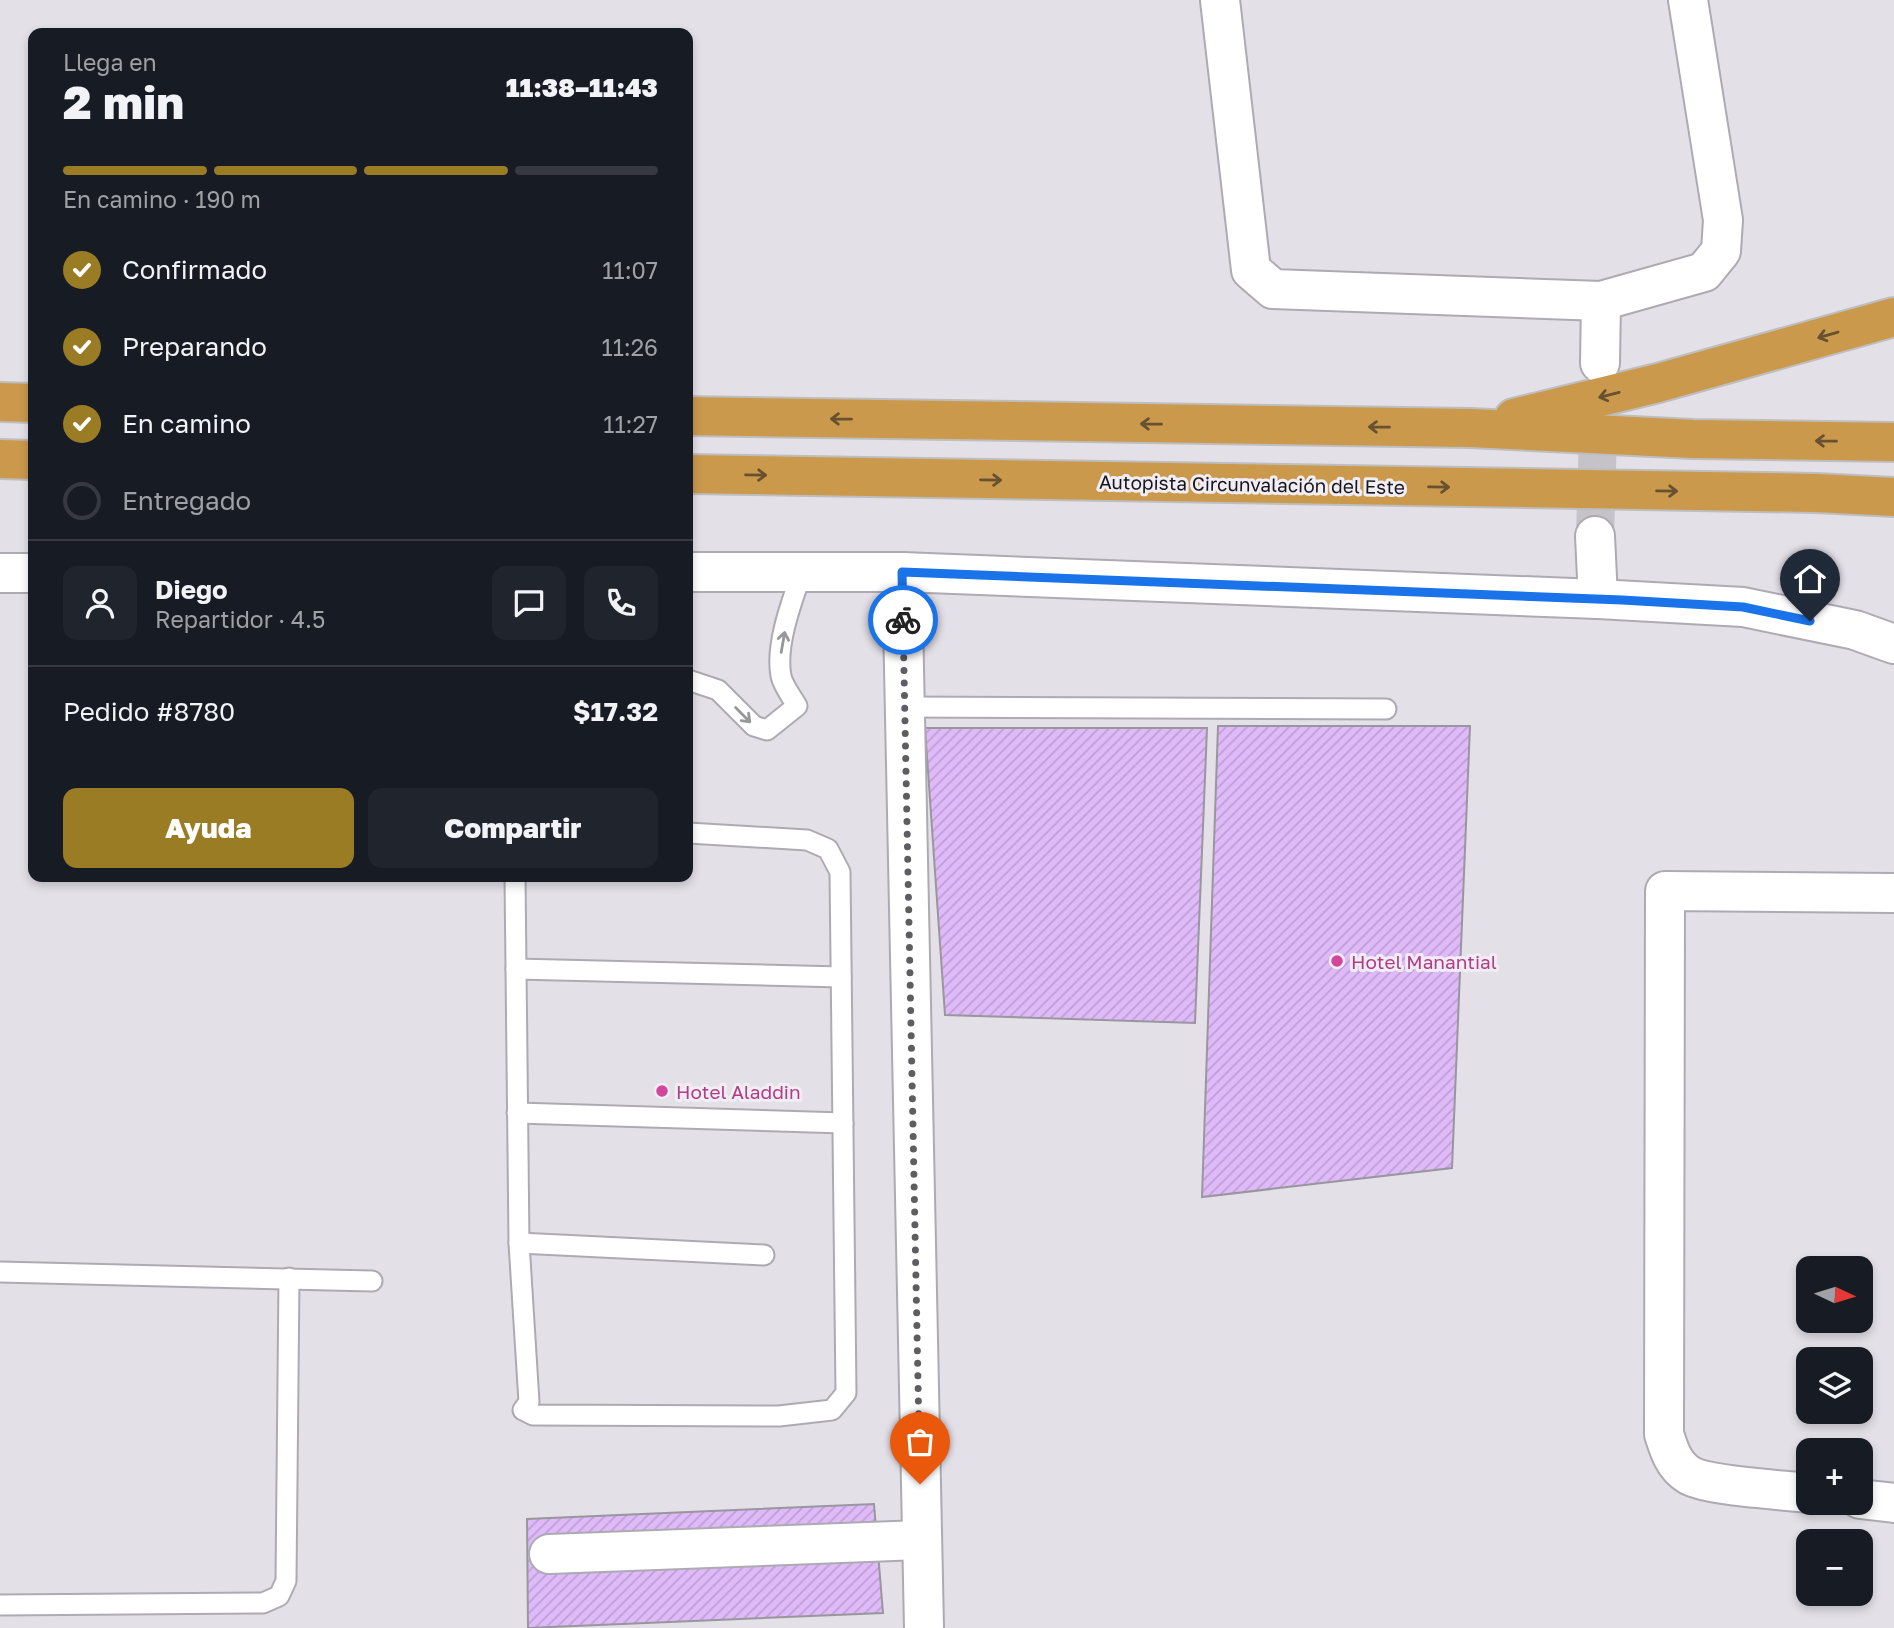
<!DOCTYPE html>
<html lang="es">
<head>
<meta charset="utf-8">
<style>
  :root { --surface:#171b24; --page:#20242c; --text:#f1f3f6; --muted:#9ea1a6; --line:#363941; --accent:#9a7c25 }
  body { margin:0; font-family:"Golos Text",sans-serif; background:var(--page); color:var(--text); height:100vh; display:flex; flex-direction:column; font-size:26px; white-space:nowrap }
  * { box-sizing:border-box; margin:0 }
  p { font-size:23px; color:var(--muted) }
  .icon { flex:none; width:38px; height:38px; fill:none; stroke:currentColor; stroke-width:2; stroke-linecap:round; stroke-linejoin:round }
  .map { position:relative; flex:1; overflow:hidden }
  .sheet { position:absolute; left:28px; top:28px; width:665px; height:854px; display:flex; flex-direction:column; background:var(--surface); border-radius:14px; box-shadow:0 4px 10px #0003 }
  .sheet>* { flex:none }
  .needle { width:46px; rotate:94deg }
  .tools { position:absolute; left:1796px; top:1256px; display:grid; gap:14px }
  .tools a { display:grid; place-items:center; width:77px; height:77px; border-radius:14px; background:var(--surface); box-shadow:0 4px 10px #0003; font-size:35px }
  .pin { position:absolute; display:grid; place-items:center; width:60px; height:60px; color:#fff; margin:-72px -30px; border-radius:50% 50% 50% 0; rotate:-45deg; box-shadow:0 0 7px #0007 }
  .pin .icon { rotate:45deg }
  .courier { position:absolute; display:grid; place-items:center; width:70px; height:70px; margin:-35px; border:5px solid #1a73e8; border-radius:50%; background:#fff; color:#222; box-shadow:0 2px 9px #0007 }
  .overview em { font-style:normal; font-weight:800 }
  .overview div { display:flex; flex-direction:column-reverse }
  .overview { display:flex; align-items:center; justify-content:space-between; height:119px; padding:0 35px }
  h1 { font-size:46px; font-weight:800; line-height:52px }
  .bar { display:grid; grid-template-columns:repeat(4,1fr); gap:10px 7px; align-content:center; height:84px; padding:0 35px }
  .bar i { height:9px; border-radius:5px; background:var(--line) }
  .bar .current { background:var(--accent) }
  .bar p { grid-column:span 4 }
  .line { display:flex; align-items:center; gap:18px; padding:0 35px; border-top:2px solid var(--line) }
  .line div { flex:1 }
  .round { display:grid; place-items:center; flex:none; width:74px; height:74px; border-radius:14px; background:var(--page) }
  ol { padding:0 35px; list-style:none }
  li { display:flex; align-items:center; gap:21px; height:77px }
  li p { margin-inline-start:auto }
  li .icon { padding:7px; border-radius:50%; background:var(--accent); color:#fff; stroke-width:4 }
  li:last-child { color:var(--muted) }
  li i { width:38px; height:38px; border:4px solid var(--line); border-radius:50% }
  .button { display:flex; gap:14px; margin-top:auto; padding:14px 35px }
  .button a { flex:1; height:80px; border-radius:14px; background:var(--accent); color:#fff; font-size:28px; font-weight:800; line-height:80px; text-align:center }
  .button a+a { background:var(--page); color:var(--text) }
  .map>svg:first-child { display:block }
  .building { fill:url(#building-hatch); stroke:#9a969d; stroke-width:2 }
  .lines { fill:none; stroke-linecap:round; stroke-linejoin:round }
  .minor-tunnel { stroke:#c5c2c9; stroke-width:38; stroke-dasharray:38 19; stroke-linecap:butt }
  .service-casing { stroke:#aeaab1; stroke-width:23 }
  .minor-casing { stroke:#aeaab1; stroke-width:42 }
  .motorway-casing { stroke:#bebebf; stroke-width:42 }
  .service { stroke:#fff; stroke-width:19 }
  .minor { stroke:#fff; stroke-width:38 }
  .motorway { stroke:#ca994c; stroke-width:38 }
  .oneway { stroke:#685130 }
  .oneway2 { stroke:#979698 }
  .done { stroke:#5f5d61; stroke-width:7; stroke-dasharray:0 12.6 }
  .route { stroke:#1a73e8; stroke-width:9 }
  .hotel-dot { fill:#d1479c; stroke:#f1edf5; stroke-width:2.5 }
  .labels { text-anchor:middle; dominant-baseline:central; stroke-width:6; stroke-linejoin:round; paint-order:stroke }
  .street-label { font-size:19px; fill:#181619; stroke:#f1edf5 }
  .hotel-label { font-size:19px; fill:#b23c85; stroke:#f1edf5; text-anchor:start }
</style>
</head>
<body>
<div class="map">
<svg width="1894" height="1628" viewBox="0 0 1894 1628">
  <defs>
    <pattern id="building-hatch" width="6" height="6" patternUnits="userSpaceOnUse" patternTransform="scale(1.75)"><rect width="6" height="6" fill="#debaf9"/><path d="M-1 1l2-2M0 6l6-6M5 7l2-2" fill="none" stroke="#be9fd5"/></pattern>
  </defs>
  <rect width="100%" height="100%" fill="#e4e0e8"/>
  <!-- building -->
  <g class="building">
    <polygon points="1218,726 1470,726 1452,1168 1202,1197"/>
    <polygon points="925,728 1207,728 1195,1023 945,1015"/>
    <polygon points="874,1504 883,1613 528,1628 527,1519"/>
  </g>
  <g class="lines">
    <!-- minor-tunnel -->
    <polyline class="minor-tunnel" points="1595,536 1599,402"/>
    <!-- service casing -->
    <g class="service-casing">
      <g id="service">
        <path d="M688,680l30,10 36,36 13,4 30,-24c-5,-9 -14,-20 -16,-30 -6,-31 11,-75 21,-104"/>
        <polyline points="904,707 1386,709"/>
        <polyline points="515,877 519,1243 529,1402 523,1410 533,1415 779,1416 832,1410 846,1393 840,872 828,849 807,840 688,833"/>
        <polyline points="516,969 841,977"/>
        <polyline points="517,1113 843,1123"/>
        <polyline points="519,1243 764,1255"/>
        <polyline points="0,1272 372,1281"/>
        <polyline points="0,1605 263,1603 279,1596 286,1581 289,1278"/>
      </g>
    </g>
    <!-- minor casing -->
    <g class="minor-casing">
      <g id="minor">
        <polyline points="1220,0 1251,270 1273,289 1601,301"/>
        <polyline points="1600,363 1601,301 1704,272 1721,251 1723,220 1688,0"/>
        <polyline points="1595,536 1598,599"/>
        <polyline points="688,572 902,572 1598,599 1743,607 1855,630 1894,644"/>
        <polyline points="902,572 924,1628"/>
        <polyline points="0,573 33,573"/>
        <path d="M1808,1493c-25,-3 -101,-7 -119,-18 -15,-9 -20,-25 -25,-41l1,-543 229,2"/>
        <polyline points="1860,1499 1894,1503"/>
        <polyline points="549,1554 921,1540"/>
      </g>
    </g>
    <!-- motorway casing -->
    <g class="motorway-casing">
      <g id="motorway">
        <polyline points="0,402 33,403"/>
        <polyline points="688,416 1471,428 1693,439 1894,442"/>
        <polyline points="1514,418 1658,383 1894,317"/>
        <polyline points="0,459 33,460"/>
        <polyline points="688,474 1817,493 1894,497"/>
      </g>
    </g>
    <!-- service -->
    <use href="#service" class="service"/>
    <!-- minor -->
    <use href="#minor" class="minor"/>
    <!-- motorway -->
    <use href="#motorway" class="motorway"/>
  </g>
  <!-- one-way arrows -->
  <defs><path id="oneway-shaft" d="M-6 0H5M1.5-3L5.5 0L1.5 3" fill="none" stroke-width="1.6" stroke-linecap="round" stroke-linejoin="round" transform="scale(1.75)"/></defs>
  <g class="oneway">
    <use href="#oneway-shaft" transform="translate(1828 335) rotate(164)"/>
    <use href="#oneway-shaft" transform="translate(1609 395) rotate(166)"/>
    <use href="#oneway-shaft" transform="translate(841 419) rotate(-179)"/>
    <use href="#oneway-shaft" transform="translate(1151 424) rotate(-179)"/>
    <use href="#oneway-shaft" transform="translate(1379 427) rotate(-179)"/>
    <use href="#oneway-shaft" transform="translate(1826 441) rotate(-179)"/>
    <use href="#oneway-shaft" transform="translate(756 475) rotate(1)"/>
    <use href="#oneway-shaft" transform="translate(991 480) rotate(1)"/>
    <use href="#oneway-shaft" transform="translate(1439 487) rotate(1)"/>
    <use href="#oneway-shaft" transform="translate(1667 491) rotate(1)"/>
  </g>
  <g class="oneway2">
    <use href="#oneway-shaft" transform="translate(783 642) rotate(-80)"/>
    <use href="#oneway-shaft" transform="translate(743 715) rotate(45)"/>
  </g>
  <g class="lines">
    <!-- done -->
    <polyline class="done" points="903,620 920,1484"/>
    <!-- route -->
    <polyline class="route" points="903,620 902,572 1622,600 1743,607 1810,621"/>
  </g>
  <!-- markers -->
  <g class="hotel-dot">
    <circle cx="1337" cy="961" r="7"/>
    <circle cx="662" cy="1091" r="7"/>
  </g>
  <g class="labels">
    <!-- street labels -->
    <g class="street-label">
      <text transform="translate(1252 484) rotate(1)">Autopista Circunvalación del Este</text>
    </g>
    <!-- hotel labels -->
    <g class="hotel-label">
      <text x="1351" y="961">Hotel Manantial</text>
      <text x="676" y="1091">Hotel Aladdin</text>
    </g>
  </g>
</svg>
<div class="tools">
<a><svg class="needle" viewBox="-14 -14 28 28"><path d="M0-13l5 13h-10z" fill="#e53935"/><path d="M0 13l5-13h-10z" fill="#9ea1a6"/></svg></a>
<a><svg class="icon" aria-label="layers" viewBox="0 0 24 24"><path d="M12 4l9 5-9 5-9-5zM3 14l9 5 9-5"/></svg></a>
<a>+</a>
<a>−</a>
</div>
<div class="pin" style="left:920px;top:1484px;background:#ea580c"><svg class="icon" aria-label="bag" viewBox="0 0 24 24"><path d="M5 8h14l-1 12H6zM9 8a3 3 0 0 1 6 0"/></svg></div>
<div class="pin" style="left:1810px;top:621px;background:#1f2937"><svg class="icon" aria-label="home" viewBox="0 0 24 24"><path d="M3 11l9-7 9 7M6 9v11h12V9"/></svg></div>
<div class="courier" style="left:903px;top:620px"><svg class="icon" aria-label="bike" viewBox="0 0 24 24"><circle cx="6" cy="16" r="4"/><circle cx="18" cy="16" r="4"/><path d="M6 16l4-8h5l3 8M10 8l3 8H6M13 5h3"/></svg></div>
<section class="sheet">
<div class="overview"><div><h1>2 min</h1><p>Llega en</p></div><em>11:38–11:43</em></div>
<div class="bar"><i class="current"></i><i class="current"></i><i class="current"></i><i></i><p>En camino · 190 m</p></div>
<ol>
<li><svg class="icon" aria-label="check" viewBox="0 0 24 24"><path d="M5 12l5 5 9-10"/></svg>Confirmado<p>11:07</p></li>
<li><svg class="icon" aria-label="check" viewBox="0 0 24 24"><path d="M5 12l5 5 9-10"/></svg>Preparando<p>11:26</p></li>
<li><svg class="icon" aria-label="check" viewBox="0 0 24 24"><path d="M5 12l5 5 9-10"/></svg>En camino<p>11:27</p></li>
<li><i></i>Entregado</li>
</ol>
<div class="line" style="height:126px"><a class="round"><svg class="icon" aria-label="person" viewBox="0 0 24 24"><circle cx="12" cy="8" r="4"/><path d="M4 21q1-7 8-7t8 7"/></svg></a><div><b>Diego</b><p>Repartidor · 4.5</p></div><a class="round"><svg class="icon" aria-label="chat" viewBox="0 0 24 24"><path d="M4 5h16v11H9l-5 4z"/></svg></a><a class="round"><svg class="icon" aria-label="phone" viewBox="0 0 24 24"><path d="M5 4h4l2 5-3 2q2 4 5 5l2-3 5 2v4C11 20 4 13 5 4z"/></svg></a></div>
<div class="line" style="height:91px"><div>Pedido #8780</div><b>$17.32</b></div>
<div class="button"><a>Ayuda</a><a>Compartir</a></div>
</section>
</div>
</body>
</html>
